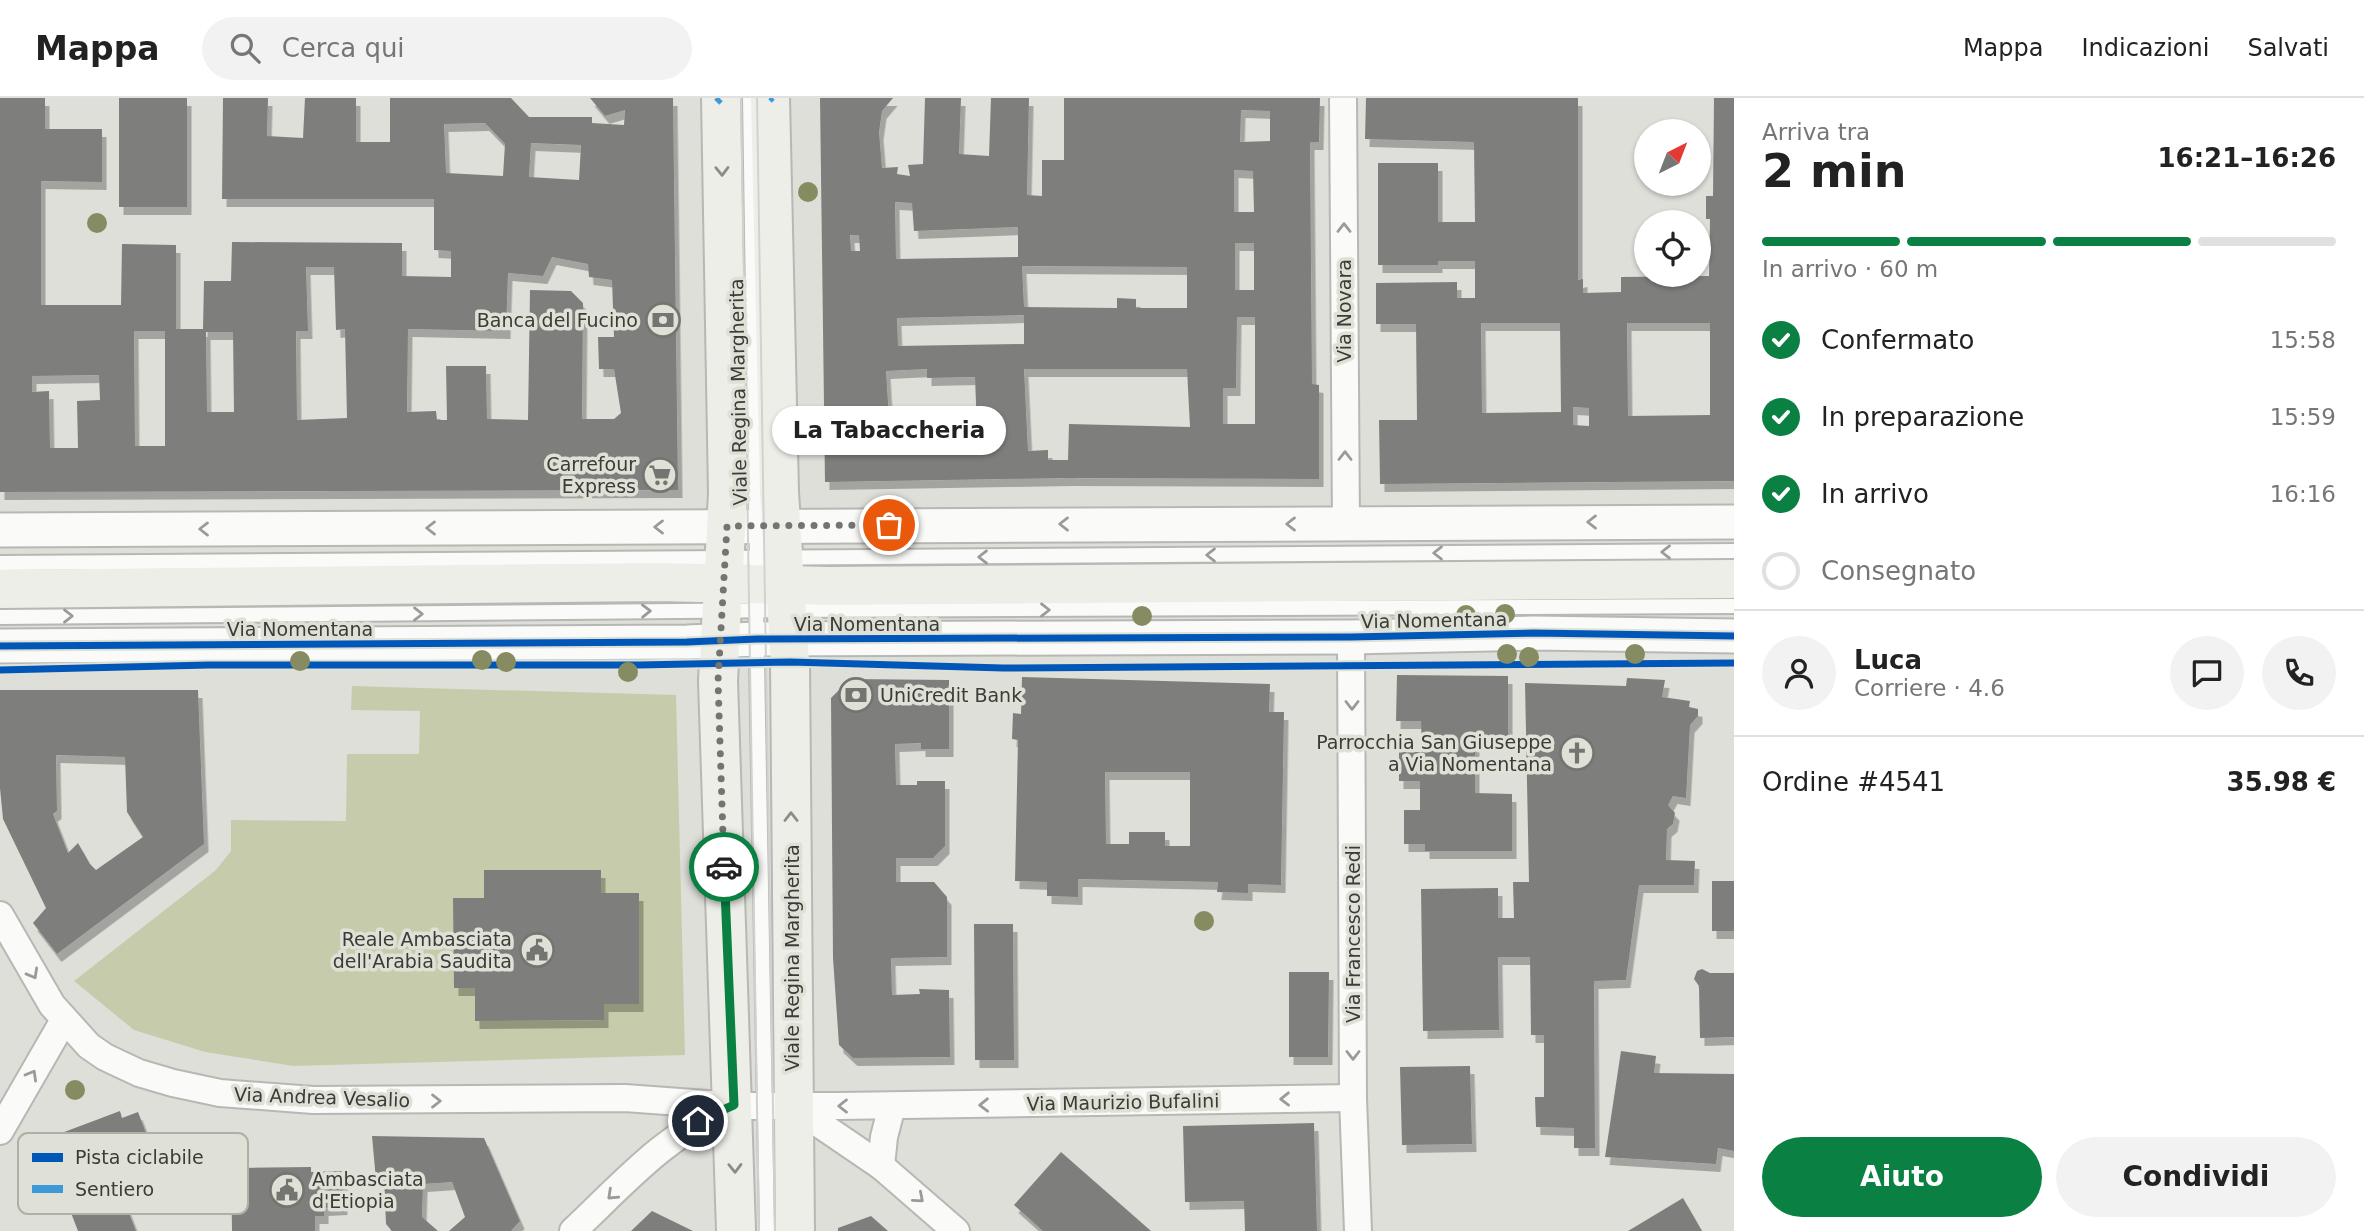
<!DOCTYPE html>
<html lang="it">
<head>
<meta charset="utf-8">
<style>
  :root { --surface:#fff; --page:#f2f2f2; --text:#222; --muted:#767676; --line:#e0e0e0; --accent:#0b8043 }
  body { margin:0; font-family:"DejaVu Sans",sans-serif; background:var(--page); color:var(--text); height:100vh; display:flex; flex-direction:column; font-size:26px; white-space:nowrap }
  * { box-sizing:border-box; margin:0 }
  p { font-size:23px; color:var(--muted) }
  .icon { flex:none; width:38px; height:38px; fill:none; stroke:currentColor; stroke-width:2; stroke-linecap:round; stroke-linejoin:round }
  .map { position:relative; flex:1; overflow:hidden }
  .panel { display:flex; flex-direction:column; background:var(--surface); width:630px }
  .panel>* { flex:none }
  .needle { width:46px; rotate:42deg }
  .controls { position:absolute; left:1634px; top:21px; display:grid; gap:14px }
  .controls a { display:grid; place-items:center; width:77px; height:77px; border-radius:50%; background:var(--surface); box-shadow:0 2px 5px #0004; font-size:35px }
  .pin { position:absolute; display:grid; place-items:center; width:60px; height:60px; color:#fff; margin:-30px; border:4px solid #fff; border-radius:50%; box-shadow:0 2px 7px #0007 }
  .courier { position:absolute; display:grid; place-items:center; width:70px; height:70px; margin:-35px; border:5px solid #0b8043; border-radius:50%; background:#fff; color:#222; box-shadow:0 2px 9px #0007 }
  .bubble { position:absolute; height:49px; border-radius:24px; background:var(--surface); box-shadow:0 2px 5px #0004; font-size:23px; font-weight:800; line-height:49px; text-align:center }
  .summary em { font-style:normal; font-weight:800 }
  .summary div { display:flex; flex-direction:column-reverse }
  .summary { display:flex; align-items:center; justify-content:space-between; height:119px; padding:0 28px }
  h1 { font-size:46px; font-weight:800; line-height:52px }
  .bar { display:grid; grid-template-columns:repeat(4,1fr); gap:10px 7px; align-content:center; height:84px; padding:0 28px }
  .bar i { height:9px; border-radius:5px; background:var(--line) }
  .bar .active { background:var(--accent) }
  .bar p { grid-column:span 4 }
  .line { display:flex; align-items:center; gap:18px; padding:0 28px; border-top:2px solid var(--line) }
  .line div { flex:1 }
  .round { display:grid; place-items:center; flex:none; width:74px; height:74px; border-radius:37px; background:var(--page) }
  ol { padding:0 28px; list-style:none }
  li { display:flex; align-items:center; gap:21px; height:77px }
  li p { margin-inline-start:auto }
  li .icon { padding:7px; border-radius:50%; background:var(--accent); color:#fff; stroke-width:4 }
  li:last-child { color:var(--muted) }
  li i { width:38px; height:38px; border:4px solid var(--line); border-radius:50% }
  .primary-button { display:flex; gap:14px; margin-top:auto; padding:14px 28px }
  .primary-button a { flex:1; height:80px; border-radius:42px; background:var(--accent); color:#fff; font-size:28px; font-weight:800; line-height:80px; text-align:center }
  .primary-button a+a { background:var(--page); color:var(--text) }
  header { display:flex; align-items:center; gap:42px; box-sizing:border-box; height:98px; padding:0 35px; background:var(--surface); border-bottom:2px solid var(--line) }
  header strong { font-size:33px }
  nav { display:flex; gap:38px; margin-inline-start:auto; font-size:24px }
  .search { width:490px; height:63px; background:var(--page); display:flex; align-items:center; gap:18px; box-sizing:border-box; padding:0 24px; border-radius:38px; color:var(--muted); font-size:26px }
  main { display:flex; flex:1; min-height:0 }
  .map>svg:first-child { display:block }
  .green { fill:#c6ccab }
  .building { fill:#7e7f7b; fill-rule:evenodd; filter:url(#shadow) }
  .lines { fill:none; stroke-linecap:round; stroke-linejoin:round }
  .service-casing { stroke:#b7b8b4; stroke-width:18 }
  .minor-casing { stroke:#b7b8b4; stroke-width:30 }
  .tertiary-casing { stroke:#b7b8b4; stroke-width:37 }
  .secondary-casing { stroke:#b7b8b4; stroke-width:42 }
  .service { stroke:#fafaf9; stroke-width:14 }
  .minor { stroke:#fafaf9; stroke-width:26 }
  .tertiary { stroke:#fafaf9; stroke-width:33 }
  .secondary { stroke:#eeeee9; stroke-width:38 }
  .tram { stroke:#d1d1d0; stroke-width:2 }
  .quiet { stroke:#3e99d9; stroke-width:5; stroke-dasharray:10 5; stroke-linecap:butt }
  .cycleway-casing { stroke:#dfe1d7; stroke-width:11 }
  .cycleway { stroke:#0057b8; stroke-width:7 }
  .tree { fill:#878b62 }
  .oneway { stroke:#8c8c88 }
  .oneway2 { stroke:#9a9b98 }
  .done { stroke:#747570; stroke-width:7; stroke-dasharray:0 12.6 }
  .route { stroke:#0b8043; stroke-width:9 }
  .labels { text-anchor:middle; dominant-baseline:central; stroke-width:7; stroke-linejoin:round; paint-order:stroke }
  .street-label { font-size:19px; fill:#3b3c38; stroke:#dfe1d7 }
  .poi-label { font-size:19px; fill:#3b3c38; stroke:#dfe1d7; text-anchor:end }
  .key { fill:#dfe1d7; stroke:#aeb0a7; stroke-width:2 }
  .key-label { font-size:19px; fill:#3b3c38 }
</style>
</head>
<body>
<header>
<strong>Mappa</strong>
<div class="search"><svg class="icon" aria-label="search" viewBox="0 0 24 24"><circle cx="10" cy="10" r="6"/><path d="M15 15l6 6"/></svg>Cerca qui</div>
<nav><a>Mappa</a><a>Indicazioni</a><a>Salvati</a></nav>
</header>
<main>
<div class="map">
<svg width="1734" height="1133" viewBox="0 0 1734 1133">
  <defs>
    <filter id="shadow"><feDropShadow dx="4.5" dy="8" stdDeviation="0" flood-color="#0004"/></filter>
  </defs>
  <rect width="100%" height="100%" fill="#dedfd9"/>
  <!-- green -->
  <polygon class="green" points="352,588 676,597 685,957 293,968 205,954 134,932 74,883 216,772 231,753 231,722 346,723 347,656 419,656 420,613 351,612"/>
  <!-- building -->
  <g class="building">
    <path d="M0,0h45v31h57v53l-61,-1v124h80l1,-61 54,1v84h27l1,-48h27l1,-39 170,1v33l49,1v-26l-17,-1v-51h-212l1,-101h45l-1,38 36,2 2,-40h51v44h34v-44h121l18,19h63v6l32,2 1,-15 -20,6 -15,-18h83l5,392 -678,2zM485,25l20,21 -2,32 -57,-3 -2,-49zM531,45l50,2 -2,35 -50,-3zM552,159l36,7 1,13 23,3 2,57h-16l1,32h15l7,44 -7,6h-32l1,-116 -12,-12 -41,-1 -2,130 -41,-1 -1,-53h-40l1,54h-10l-1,-9 -29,1 1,-83 98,2 2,-58 35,3zM306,169h28l2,63 9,-1 2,89 -50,2 -1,-89h12zM134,233h31v115h-30zM206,234h27l1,80h-27zM99,277l1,25 -23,1 1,47h-28l-1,-57 -17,1v-16z"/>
    <rect x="119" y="0" width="68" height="109"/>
    <path d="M820,0h73l-11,13 -3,21 3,36 16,-1 -1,7 13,2 -2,-11 15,-1 2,-66h36l-2,56 30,2 2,-58h38l-2,97 15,1v-36h22v-62h256l-1,44h-9l2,242 7,1v94l-251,-1 -243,4zM1241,12l29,1v30l-30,1zM1234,72l19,1 1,41h-20zM895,104l17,1 2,28 104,-4v30l-122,2zM850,137h9l1,16h-9zM1235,145h19v47h-19zM1022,168l165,1v41h-51v-9l-19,-1v10l-93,-1zM1024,217v29l-126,2 -1,-28zM1237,219h18v107h-32v-36h13zM927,271v9l48,-1 2,53 -47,1v-13l-41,1 -3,-48zM1024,271h163l3,58 -121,-3 -1,36h-20v-10l-20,1z"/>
    <path d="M1366,0h212v182l5,-1v14l38,-1v-15l88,-1 1,-57h-4v-23h7l1,-98h20v383l-354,3 -1,-64h38l-1,-96h-40v-41l81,-1v16h18v-37h-37v4h-60v-102h60v59h37l-1,-80 -109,-3zM1481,225h79l1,89 -79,1zM1627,225h83v92l-82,1zM1573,309l16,1v18l-16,-1z"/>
    <polygon points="1397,577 1508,578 1508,641 1475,640 1475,695 1512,696 1512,753 1425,753 1425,746 1404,746 1404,712 1420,712 1420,683 1399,683 1399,654 1422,654 1421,623 1396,623"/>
    <path d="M1022,579l248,7 -1,28h15l-3,173 -33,-1v9l-31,-1 1,-10 -140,-3v18l-31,-1v-14l-32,-1 3,-141 -6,-1 1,-26 8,1zM1105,674h85v74h-25v-14h-36v12h-23z"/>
    <polygon points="1627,580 1665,582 1662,599 1690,603 1689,609 1698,611 1698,618 1690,627 1686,700 1673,698 1668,707 1675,715 1673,726 1667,731 1666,762 1695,763 1694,787 1639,787 1626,882 1594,883 1595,1050 1574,1050 1574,1030 1536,1029 1535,999 1544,999 1544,937 1531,937 1530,859 1498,859 1499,932 1423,933 1421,791 1498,790 1498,820 1514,820 1513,784 1529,784 1525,585 1626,588"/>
    <polygon points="850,581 949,582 949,651 921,651 921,645 895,646 896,687 917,687 917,683 945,683 945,748 933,760 896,760 896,784 934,784 947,799 947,859 891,860 892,897 920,896 919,891 949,892 950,959 853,960 839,947 833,860 831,600"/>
    <path d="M0,592h198l6,154 -147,110 -24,-31 13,-15 -43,-89 -3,-31zM56,657l69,2 2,55 16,25 -47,33 -6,-6 -12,-21 -10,10 -15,-39 4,-3z"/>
    <polygon points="484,772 601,772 601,795 639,795 639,906 604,906 604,922 475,923 475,890 454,890 453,800 484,800"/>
    <rect x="1712" y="783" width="22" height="50"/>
    <polygon points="974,826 1013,826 1014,962 975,962"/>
    <polygon points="1702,871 1710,875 1734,875 1734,939 1700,940 1699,888 1694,881 1697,873"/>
    <polygon points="1289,874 1329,874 1328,959 1289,959"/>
    <polygon points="1621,953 1656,958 1654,975 1734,976 1734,1053 1718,1050 1716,1066 1605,1059"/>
    <polygon points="1470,968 1472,1046 1402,1047 1400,969"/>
    <polygon points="120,1013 122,1020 138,1014 153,1053 134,1060 144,1083 120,1092 136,1133 78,1133 43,1042"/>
    <polygon points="1314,1025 1317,1133 1245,1133 1244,1103 1185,1104 1183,1028"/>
    <polygon points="372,1038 484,1040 520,1123 511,1133 449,1133 465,1119 452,1084 423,1086 422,1119 438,1133 392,1133 386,1126 384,1082 376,1082"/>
    <polygon points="1061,1054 1151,1133 1043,1133 1014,1107"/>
    <polygon points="311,1069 311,1074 343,1073 343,1109 324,1110 324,1118 315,1118 315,1133 232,1133 231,1070"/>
    <polygon points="1683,1100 1702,1133 1628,1133"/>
    <polygon points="652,1113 693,1133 631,1133"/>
    <polygon points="871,1118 888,1133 838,1133 838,1130"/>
  </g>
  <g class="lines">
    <!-- service casing -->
    <g class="service-casing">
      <g id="service">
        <polyline points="750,0 757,467"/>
        <polyline points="0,465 1734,453"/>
        <polyline points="756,505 767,1133"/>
        <polyline points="0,519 786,512 1734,508"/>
      </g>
    </g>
    <!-- minor casing -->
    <g class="minor-casing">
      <g id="minor">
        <polyline points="1343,0 1346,426"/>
        <polyline points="1351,539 1353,1000 1358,1133"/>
        <polyline points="0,817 52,907 89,948 105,959 139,975 173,985 220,995 313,1002 625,1000 734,1008 840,1008 1353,1000"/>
        <polyline points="793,1008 881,1068 956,1133"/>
        <polyline points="0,1033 64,922"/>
        <polyline points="881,1068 884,1039 892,1008"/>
        <path d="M573,1133c49,-46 93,-97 156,-123"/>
      </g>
    </g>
    <!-- tertiary casing -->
    <g class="tertiary-casing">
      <g id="tertiary">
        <polyline points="0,432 1734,424"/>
        <polyline points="0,548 687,544 757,541 1351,539 1533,535 1734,538"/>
      </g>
    </g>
    <!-- secondary casing -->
    <g class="secondary-casing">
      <g id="secondary">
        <polyline points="721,0 728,395 718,583 736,1133"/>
        <polyline points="770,0 779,394 790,564 795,1133"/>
        <polyline points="0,491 659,484 829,488 1734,481"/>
      </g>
    </g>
    <!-- service -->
    <use href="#service" class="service"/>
    <!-- minor -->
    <use href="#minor" class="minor"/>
    <!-- tertiary -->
    <use href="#tertiary" class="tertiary"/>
    <!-- secondary -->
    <use href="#secondary" class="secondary"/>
    <!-- tram -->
    <g class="tram">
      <polyline points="741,0 759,1133"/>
      <polyline points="757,0 775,1133"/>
    </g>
    <!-- quiet -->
    <g class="quiet">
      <polyline points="716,0 721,5"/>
      <polyline points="770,3 773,0"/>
    </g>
    <!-- cycleway casing -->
    <g class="cycleway-casing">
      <g id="cycleway">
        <polyline points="0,548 687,544 757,541 1351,539 1533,535 1734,538"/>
        <polyline points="0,572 209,567 639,567 790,564 1003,570 1734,565"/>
      </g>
    </g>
    <!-- cycleway -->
    <use href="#cycleway" class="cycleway"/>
  </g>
  <!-- trees -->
  <g class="tree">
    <circle cx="808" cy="94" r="10"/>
    <circle cx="97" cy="125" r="10"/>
    <circle cx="1505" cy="516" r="10"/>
    <circle cx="1466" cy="517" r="10"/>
    <circle cx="1142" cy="518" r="10"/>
    <circle cx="1507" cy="556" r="10"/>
    <circle cx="1635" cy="556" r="10"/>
    <circle cx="1529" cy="559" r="10"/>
    <circle cx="482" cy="562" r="10"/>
    <circle cx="300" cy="563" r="10"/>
    <circle cx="506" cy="564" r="10"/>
    <circle cx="628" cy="574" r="10"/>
    <circle cx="1204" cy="823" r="10"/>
    <circle cx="75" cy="992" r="10"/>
  </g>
  <!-- one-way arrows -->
  <defs><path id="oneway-chevron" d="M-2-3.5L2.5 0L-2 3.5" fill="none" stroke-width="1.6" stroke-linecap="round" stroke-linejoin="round" transform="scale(1.75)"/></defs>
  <g class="oneway">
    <use href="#oneway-chevron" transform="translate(722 73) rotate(89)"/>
    <use href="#oneway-chevron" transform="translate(791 719) rotate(-90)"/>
    <use href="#oneway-chevron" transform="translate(735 1070) rotate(89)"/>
  </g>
  <g class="oneway2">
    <use href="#oneway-chevron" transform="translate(1344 130) rotate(-90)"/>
    <use href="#oneway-chevron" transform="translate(1345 358) rotate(-90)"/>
    <use href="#oneway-chevron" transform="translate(1592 424) rotate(180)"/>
    <use href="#oneway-chevron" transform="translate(1064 426) rotate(180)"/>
    <use href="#oneway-chevron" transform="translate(1291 426) rotate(-180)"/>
    <use href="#oneway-chevron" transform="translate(659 429) rotate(180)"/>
    <use href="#oneway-chevron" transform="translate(431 430) rotate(180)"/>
    <use href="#oneway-chevron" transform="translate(204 431) rotate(180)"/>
    <use href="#oneway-chevron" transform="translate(1666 454) rotate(180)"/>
    <use href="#oneway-chevron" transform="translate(1438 455) rotate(180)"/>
    <use href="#oneway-chevron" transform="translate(1211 457) rotate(180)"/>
    <use href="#oneway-chevron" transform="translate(983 459) rotate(180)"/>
    <use href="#oneway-chevron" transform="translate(1045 512)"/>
    <use href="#oneway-chevron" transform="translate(646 513) rotate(-1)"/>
    <use href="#oneway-chevron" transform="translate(418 516)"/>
    <use href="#oneway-chevron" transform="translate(68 518)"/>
    <use href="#oneway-chevron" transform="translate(1352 607) rotate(90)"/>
    <use href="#oneway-chevron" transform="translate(33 876) rotate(61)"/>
    <use href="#oneway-chevron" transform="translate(1353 957) rotate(90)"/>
    <use href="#oneway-chevron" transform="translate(32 977) rotate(-60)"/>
    <use href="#oneway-chevron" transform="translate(1285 1001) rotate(179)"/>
    <use href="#oneway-chevron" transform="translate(436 1003)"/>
    <use href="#oneway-chevron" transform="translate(984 1007) rotate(179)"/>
    <use href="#oneway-chevron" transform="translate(843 1008) rotate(-180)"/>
    <use href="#oneway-chevron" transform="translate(612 1097) rotate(137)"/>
    <use href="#oneway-chevron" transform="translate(919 1100) rotate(41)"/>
  </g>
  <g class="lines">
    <!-- done -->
    <polyline class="done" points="724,769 718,583 727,428 889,427"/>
    <!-- route -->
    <polyline class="route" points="698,1023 734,1007 724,769"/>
  </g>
  <!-- icons -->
  <defs>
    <g id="bank-ring" transform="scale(1.75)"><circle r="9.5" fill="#dfe1d7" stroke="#747570" stroke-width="1.5"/><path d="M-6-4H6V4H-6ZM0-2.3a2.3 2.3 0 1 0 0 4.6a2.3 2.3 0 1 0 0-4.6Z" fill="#747570"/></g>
    <g id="supermarket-ring" transform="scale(1.75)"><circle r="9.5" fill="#dfe1d7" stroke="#747570" stroke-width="1.5"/><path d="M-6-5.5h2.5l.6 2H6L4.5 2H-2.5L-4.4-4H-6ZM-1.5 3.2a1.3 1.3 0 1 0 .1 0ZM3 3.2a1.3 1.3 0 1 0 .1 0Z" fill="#747570"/></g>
    <g id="church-ring" transform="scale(1.75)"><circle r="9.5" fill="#dfe1d7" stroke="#747570" stroke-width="1.5"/><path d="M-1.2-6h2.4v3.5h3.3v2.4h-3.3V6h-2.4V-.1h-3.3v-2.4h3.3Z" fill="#747570"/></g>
    <g id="civic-ring" transform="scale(1.75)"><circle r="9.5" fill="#dfe1d7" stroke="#747570" stroke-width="1.5"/><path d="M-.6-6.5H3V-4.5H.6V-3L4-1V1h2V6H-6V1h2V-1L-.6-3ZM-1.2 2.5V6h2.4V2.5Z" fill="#747570"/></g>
  </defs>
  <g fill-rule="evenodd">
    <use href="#bank-ring" x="663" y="222"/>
    <use href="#supermarket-ring" x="660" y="377"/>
    <use href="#bank-ring" x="856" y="597"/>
    <use href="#church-ring" x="1577" y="655"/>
    <use href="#civic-ring" x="537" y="852"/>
    <use href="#civic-ring" x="287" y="1092"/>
  </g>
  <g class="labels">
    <!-- street labels -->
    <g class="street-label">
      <text transform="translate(1344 213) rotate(-90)">Via Novara</text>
      <text transform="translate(738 294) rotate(-91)">Viale Regina Margherita</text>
      <text transform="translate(1434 522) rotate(-1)">Via Nomentana</text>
      <text x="867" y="526">Via Nomentana</text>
      <text x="300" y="531">Via Nomentana</text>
      <text transform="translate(1353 836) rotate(-90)">Via Francesco Redi</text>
      <text transform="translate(792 860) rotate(-90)">Viale Regina Margherita</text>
      <text transform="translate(322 999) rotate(2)">Via Andrea Vesalio</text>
      <text transform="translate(1123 1004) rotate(-1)">Via Maurizio Bufalini</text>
    </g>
    <!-- poi labels -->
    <g class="poi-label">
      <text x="638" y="222">Banca del Fucino</text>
      <text x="636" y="366">Carrefour<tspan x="636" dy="22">Express</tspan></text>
      <text x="880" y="597" text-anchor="start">UniCredit Bank</text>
      <text x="1552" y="644">Parrocchia San Giuseppe<tspan x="1552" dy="22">a Via Nomentana</tspan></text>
      <text x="512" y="841">Reale Ambasciata<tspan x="512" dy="22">dell'Arabia Saudita</tspan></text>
      <text x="312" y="1081" text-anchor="start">Ambasciata<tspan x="312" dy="22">d'Etiopia</tspan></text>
    </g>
  </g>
  <!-- legend -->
  <rect x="18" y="1035" width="230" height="81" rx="10" class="key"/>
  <rect x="32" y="1055" width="31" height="9" fill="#0057b8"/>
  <rect x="32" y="1087" width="31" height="8" fill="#3e99d9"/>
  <g class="key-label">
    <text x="75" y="1066">Pista ciclabile</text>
    <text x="75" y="1098">Sentiero</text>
  </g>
</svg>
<div class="controls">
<a><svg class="needle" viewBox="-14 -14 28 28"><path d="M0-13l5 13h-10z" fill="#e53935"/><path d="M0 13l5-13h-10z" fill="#767676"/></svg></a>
<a><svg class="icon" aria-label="locate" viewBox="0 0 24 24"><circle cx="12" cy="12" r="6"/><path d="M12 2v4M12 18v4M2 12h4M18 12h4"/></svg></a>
</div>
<div class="pin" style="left:889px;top:427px;background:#ea580c"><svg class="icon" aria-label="bag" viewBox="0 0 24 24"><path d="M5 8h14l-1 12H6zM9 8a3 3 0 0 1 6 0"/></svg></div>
<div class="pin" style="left:698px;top:1023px;background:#1f2937"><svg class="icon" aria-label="home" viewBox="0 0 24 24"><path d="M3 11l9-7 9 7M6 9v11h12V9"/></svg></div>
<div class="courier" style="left:724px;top:769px"><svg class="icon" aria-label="car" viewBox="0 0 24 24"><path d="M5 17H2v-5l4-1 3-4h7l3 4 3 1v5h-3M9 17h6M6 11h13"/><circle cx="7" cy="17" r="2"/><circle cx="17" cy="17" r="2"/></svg></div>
<div class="bubble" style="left:772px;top:308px;width:234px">La Tabaccheria</div>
</div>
<section class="panel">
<div class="summary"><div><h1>2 min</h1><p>Arriva tra</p></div><em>16:21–16:26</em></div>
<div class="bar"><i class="active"></i><i class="active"></i><i class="active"></i><i></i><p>In arrivo · 60 m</p></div>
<ol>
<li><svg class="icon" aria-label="check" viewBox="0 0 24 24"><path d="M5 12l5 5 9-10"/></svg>Confermato<p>15:58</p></li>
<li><svg class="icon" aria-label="check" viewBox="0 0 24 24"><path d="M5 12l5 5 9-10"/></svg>In preparazione<p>15:59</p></li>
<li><svg class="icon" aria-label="check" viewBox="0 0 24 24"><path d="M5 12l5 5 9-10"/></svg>In arrivo<p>16:16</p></li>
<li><i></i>Consegnato</li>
</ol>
<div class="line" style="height:126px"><a class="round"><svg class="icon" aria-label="person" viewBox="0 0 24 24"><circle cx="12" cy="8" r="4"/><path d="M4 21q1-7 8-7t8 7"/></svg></a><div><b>Luca</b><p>Corriere · 4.6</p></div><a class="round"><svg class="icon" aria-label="chat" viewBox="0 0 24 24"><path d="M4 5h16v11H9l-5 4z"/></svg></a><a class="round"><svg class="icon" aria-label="phone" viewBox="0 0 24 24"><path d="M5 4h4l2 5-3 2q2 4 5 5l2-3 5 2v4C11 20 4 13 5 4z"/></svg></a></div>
<div class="line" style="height:91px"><div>Ordine #4541</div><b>35.98 €</b></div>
<div class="primary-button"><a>Aiuto</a><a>Condividi</a></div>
</section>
</main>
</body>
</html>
